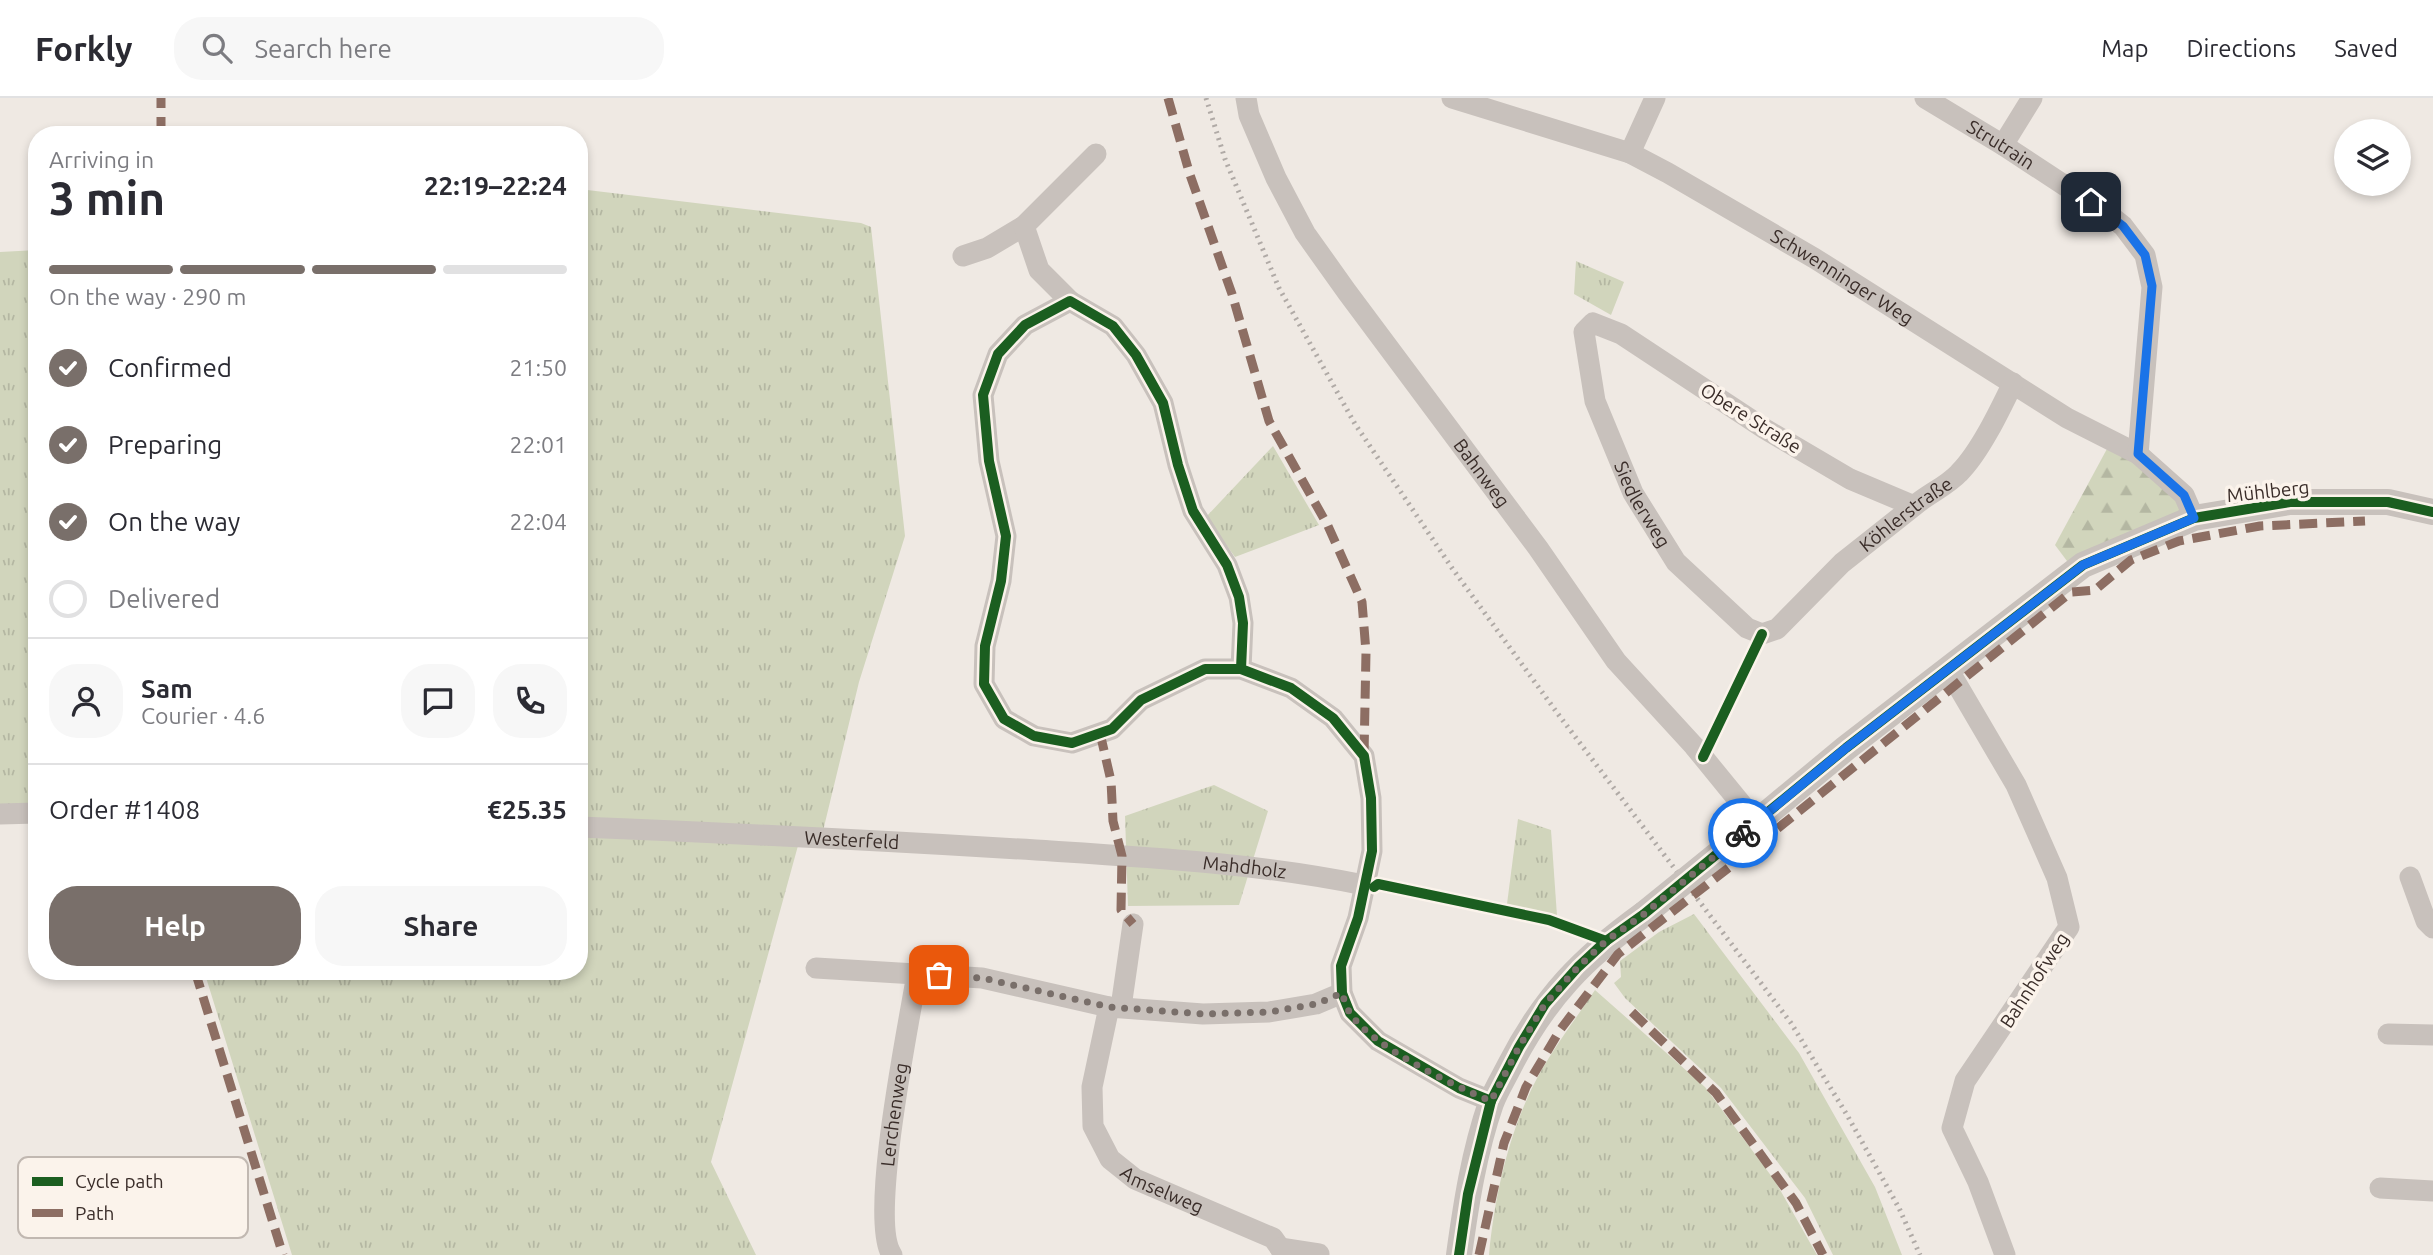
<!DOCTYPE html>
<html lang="en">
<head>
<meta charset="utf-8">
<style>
  :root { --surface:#fff; --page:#f7f7f7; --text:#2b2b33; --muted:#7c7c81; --line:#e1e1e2; --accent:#796f6a }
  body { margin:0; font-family:Ubuntu,sans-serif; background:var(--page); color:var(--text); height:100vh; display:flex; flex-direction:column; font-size:26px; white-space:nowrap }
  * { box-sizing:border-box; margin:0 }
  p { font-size:23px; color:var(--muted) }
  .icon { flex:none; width:38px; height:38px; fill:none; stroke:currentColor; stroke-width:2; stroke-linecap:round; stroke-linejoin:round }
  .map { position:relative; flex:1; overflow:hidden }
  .side { position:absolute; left:28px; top:28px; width:560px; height:854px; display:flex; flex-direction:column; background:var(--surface); border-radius:28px; box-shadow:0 4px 10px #0003 }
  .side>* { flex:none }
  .buttons { position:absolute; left:2334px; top:21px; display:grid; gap:14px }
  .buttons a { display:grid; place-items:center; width:77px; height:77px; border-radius:50%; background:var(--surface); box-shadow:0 4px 10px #0003; font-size:35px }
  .pin { position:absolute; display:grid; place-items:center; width:60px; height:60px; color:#fff; margin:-30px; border-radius:14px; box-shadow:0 4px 10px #0006 }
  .courier { position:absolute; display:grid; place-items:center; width:70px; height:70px; margin:-35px; border:5px solid #1a73e8; border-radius:50%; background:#fff; color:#222; box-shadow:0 2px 9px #0007 }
  .headline em { font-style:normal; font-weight:600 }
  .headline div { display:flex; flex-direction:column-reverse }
  .headline { display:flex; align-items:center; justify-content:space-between; height:119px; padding:0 21px }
  h1 { font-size:46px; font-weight:600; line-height:52px }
  .bar { display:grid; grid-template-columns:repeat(4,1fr); gap:10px 7px; align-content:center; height:84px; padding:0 21px }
  .bar i { height:9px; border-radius:5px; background:var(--line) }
  .bar .on { background:var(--accent) }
  .bar p { grid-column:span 4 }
  .line { display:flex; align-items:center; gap:18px; padding:0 21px; border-top:2px solid var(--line) }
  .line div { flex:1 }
  .round { display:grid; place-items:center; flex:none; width:74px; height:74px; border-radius:28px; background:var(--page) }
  ol { padding:0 21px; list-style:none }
  li { display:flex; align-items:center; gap:21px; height:77px }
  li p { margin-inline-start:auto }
  li .icon { padding:7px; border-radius:50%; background:var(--accent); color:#fff; stroke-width:4 }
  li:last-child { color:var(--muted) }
  li i { width:38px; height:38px; border:4px solid var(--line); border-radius:50% }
  .action { display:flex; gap:14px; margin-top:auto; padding:14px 21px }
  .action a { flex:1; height:80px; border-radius:28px; background:var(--accent); color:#fff; font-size:28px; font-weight:600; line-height:80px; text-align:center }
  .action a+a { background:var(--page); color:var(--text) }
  header { display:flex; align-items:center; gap:42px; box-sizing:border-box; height:98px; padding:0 35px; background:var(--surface); border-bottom:2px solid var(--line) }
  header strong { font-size:33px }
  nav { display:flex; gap:38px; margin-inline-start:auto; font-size:24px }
  .search { width:490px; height:63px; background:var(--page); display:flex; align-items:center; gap:18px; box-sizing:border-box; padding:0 24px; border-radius:28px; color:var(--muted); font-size:26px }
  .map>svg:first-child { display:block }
  .grass { fill:url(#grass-tufts) }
  .forest { fill:url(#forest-firs) }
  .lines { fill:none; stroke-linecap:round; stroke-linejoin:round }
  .minor { stroke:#c8c1bc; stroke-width:21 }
  .tertiary { stroke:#c8c1bc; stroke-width:26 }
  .rail { stroke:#b0aaa6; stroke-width:5; stroke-dasharray:2 5; stroke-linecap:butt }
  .tertiary-bridge { stroke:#c8c1bc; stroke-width:26 }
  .quiet { stroke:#8d6e63; stroke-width:9; stroke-dasharray:18 9; stroke-linecap:butt }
  .cycleway-casing { stroke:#fbf3eb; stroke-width:15 }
  .cycleway { stroke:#1b5e20; stroke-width:10 }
  .done { stroke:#796f6a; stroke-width:7; stroke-dasharray:0 12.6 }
  .route { stroke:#1a73e8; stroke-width:9 }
  .labels { text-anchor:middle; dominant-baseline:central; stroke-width:7; stroke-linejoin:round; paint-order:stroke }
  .street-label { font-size:19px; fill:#3a2d29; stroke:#fbf3eb }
  .key { fill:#fbf3eb; stroke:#c1b8b1; stroke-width:2 }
  .key-label { font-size:19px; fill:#3a2d29 }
</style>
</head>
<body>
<header>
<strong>Forkly</strong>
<div class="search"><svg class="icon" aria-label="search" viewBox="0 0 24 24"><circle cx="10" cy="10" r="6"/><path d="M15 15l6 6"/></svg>Search here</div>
<nav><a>Map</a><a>Directions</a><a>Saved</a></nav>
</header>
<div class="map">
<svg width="2433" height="1157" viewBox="0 0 2433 1157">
  <defs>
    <pattern id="grass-tufts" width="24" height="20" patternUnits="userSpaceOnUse" patternTransform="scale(1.75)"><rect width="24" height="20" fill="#d1d5bc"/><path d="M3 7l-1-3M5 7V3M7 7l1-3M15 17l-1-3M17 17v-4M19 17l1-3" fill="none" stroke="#b4b7a2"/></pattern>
    <pattern id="forest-firs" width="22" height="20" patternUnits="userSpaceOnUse" patternTransform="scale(1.75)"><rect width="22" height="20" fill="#d1d5bc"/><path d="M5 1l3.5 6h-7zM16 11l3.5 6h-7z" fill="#b4b7a2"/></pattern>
  </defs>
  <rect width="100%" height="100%" fill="#efe9e3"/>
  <!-- grass -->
  <g class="grass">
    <polygon points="579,91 861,125 871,129 905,438 859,584 823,733 579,723"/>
    <polygon points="37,152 37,708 0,709 0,154"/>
    <polygon points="1576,163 1624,184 1611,217 1574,196"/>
    <polygon points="1273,348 1319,427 1235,459 1206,419"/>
    <polygon points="1214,687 1268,713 1239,807 1128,808 1125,718"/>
    <polygon points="1518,721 1551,732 1557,818 1507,806"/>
    <polygon points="579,736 799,744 711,1064 756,1157 292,1157 204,873 579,873"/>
    <polygon points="1694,816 1799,955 1875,1089 1902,1157 1833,1157 1805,1100 1721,990 1625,900 1614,885 1621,879 1620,863 1659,834"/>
    <path d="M1595,892l110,97 70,94 42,74h-328c6,-63 21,-129 52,-184 16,-28 36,-54 54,-81z"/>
  </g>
  <!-- forest -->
  <polygon class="forest" points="2108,349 2136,363 2176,395 2186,416 2070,467 2055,447"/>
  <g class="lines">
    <!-- minor -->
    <g class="minor">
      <path id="s1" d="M1246,0l3,17 27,63 29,55 42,59 191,256 78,113 78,85 62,76"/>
      <path id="s2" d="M1452,0l178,55 38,20 146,85 253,160 71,36 46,41 10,23"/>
      <path id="s3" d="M1925,0l78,47 105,69 15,12 22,29 7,32 -14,167"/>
      <polyline points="2003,47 2032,0"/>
      <polyline points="1630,55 1655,0"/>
      <polyline points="963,158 987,150 1024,128"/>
      <polyline points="1070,203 1039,172 1024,128 1096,56"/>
      <path id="s4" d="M1914,408l-64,-27 -85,-50 -144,-95 -28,-11 -9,9 11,69 38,92 43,69 71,66 15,6 15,-5 65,-66 72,-57c14,-12 33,-20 45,-33 21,-21 41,-63 54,-90"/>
      <polyline points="1241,571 1243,525 1239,499 1227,467 1193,413 1178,367 1163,305 1136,257 1113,228 1070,203 1025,227 998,256 983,297 989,363 1006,438 1001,483 985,548 984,586 1004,621 1034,638 1072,645 1112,631 1141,602 1205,571 1241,571 1291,590 1333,620 1364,658 1371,700 1372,753 1358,820 1341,868 1342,895 1350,915 1378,943 1459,990 1491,1003"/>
      <polyline points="1948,571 2016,687 2057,780 2069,829 1965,983 1952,1030 1978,1084 2005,1157"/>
      <polyline points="0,716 37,715"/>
      <path id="s5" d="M579,729c153,6 305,14 457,23 109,7 221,13 328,35"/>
      <polyline points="2410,779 2426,823 2433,830"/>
      <polyline points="816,870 982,880 1109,909 1203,916 1269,914 1316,906 1342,895"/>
      <path id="s6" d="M1109,909l-17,80 1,39 17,33 25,20 138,59 12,17"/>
      <polyline points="1121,909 1133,826"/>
      <polyline points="2388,936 2433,937"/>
      <polyline points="2380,1090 2433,1093"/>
      <polyline points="1280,1150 1319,1156"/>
      <path id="s7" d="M892,1157c-24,-34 17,-232 25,-281"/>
    </g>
    <!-- tertiary -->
    <g class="tertiary">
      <polyline points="1723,752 1846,650 2083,467 2194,420 2290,404 2388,404 2433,414"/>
      <path d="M1459,1157c7,-51 15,-103 32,-152 5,-13 13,-26 19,-38 35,-68 73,-107 134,-151"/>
    </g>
    <!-- rail -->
    <polyline class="rail" points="1206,0 1225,61 1279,190 1355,326 1452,470 1558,616 1791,925 1847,1017 1899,1110 1920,1157"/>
    <!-- tertiary-bridge -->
    <polyline class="tertiary-bridge" points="1644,816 1723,752"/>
    <!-- quiet -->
    <g class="quiet">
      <polyline points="1168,0 1190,77 1232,196 1269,323 1328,428 1362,504 1366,554 1364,658"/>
      <polyline points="161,37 161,0"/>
      <polyline points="1100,635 1111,683 1113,723 1122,758 1121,812 1133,826"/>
      <polyline points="195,873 283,1157"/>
      <polyline points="1632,914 1716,995 1796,1105 1823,1157"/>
      <polyline points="1479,1157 1504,1045 1526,989 1560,932 1618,856 1736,764 2071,494 2095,492 2131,462 2179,443 2260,428 2365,423"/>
    </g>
    <!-- cycleway casing -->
    <g class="cycleway-casing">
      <g id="cycleway">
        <polyline points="1241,571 1243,525 1239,499 1227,467 1193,413 1178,367 1163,305 1136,257 1113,228 1070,203 1025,227 998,256 983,297 989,363 1006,438 1001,483 985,548 984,586 1004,621 1034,638 1072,645 1112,631 1141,602 1205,571 1241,571 1291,590 1333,620 1364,658 1371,700 1372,753 1358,820 1341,868 1342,895 1350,915 1378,943 1459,990 1491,1003"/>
        <polyline points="1703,659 1762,536"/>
        <polyline points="1374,789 1378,786 1549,822 1606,843"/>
        <polyline points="1459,1157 1468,1096 1491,1003 1519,949 1545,906 1578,869 1606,843 1644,816 1846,650 2083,467 2194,420 2290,404 2388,404 2433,414"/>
      </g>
    </g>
    <!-- cycleway -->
    <use href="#cycleway" class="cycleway"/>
  </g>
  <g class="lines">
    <!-- done -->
    <path class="done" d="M939,877l43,3 127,29 94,7 66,-2 47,-8 26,-11c2,6 4,14 8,20 21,33 104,73 141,88l28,-54 26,-43 33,-37 28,-26 38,-27 99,-81"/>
    <!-- route -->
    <polyline class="route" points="1743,735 1846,650 2083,467 2194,420 2184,397 2138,356 2152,188 2145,157 2123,128 2091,104"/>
  </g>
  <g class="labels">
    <!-- street labels -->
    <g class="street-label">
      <text stroke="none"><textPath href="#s3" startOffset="89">Strutrain</textPath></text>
      <text stroke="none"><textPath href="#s2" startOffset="432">Schwenninger Weg</textPath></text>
      <text transform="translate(1751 320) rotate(32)">Obere Straße</text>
      <text stroke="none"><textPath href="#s1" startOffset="446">Bahnweg</textPath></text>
      <text transform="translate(2268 393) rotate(-6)">Mühlberg</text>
      <text stroke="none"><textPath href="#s4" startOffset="567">Siedlerweg</textPath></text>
      <text stroke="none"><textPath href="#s4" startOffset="936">Köhlerstraße</textPath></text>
      <text stroke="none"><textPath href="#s5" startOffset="273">Westerfeld</textPath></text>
      <text stroke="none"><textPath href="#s5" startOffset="667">Mahdholz</textPath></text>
      <text transform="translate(2034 882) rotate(-57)">Bahnhofweg</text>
      <text stroke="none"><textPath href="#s7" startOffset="142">Lerchenweg</textPath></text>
      <text stroke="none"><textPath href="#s6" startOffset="219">Amselweg</textPath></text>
    </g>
  </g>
  <!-- legend -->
  <rect x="18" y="1059" width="230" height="81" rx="10" class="key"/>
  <rect x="32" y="1079" width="31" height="9" fill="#1b5e20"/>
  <rect x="32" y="1111" width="31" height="8" fill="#8d6e63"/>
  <g class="key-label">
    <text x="75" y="1090">Cycle path</text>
    <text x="75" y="1122">Path</text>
  </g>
</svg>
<div class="buttons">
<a><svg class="icon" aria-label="layers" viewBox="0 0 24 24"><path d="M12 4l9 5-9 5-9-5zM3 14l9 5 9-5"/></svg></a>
</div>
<div class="pin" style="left:939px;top:877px;background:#ea580c"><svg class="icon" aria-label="bag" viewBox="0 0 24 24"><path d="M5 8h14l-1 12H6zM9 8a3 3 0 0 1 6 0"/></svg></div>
<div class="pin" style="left:2091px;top:104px;background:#1f2937"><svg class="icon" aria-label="home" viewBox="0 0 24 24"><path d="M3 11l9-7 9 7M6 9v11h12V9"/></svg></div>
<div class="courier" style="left:1743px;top:735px"><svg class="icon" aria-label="bike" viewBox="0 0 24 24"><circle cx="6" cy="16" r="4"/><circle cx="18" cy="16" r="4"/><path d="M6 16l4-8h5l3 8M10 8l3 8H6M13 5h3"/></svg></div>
<section class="side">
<div class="headline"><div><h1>3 min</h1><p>Arriving in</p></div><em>22:19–22:24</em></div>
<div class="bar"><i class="on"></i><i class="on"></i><i class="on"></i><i></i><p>On the way · 290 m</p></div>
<ol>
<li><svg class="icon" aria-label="check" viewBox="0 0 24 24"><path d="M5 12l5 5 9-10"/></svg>Confirmed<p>21:50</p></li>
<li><svg class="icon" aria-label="check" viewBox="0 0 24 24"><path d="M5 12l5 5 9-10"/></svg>Preparing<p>22:01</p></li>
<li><svg class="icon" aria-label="check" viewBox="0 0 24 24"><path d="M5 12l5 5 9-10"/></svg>On the way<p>22:04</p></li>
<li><i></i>Delivered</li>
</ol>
<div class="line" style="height:126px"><a class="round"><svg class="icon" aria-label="person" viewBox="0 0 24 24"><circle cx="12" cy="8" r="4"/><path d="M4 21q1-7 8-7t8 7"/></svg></a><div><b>Sam</b><p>Courier · 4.6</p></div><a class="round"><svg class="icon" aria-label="chat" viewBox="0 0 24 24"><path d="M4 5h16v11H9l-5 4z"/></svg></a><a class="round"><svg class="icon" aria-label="phone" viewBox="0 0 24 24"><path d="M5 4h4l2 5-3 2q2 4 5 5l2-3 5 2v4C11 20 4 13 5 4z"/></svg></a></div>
<div class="line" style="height:91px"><div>Order #1408</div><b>€25.35</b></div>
<div class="action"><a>Help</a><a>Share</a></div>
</section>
</div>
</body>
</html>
